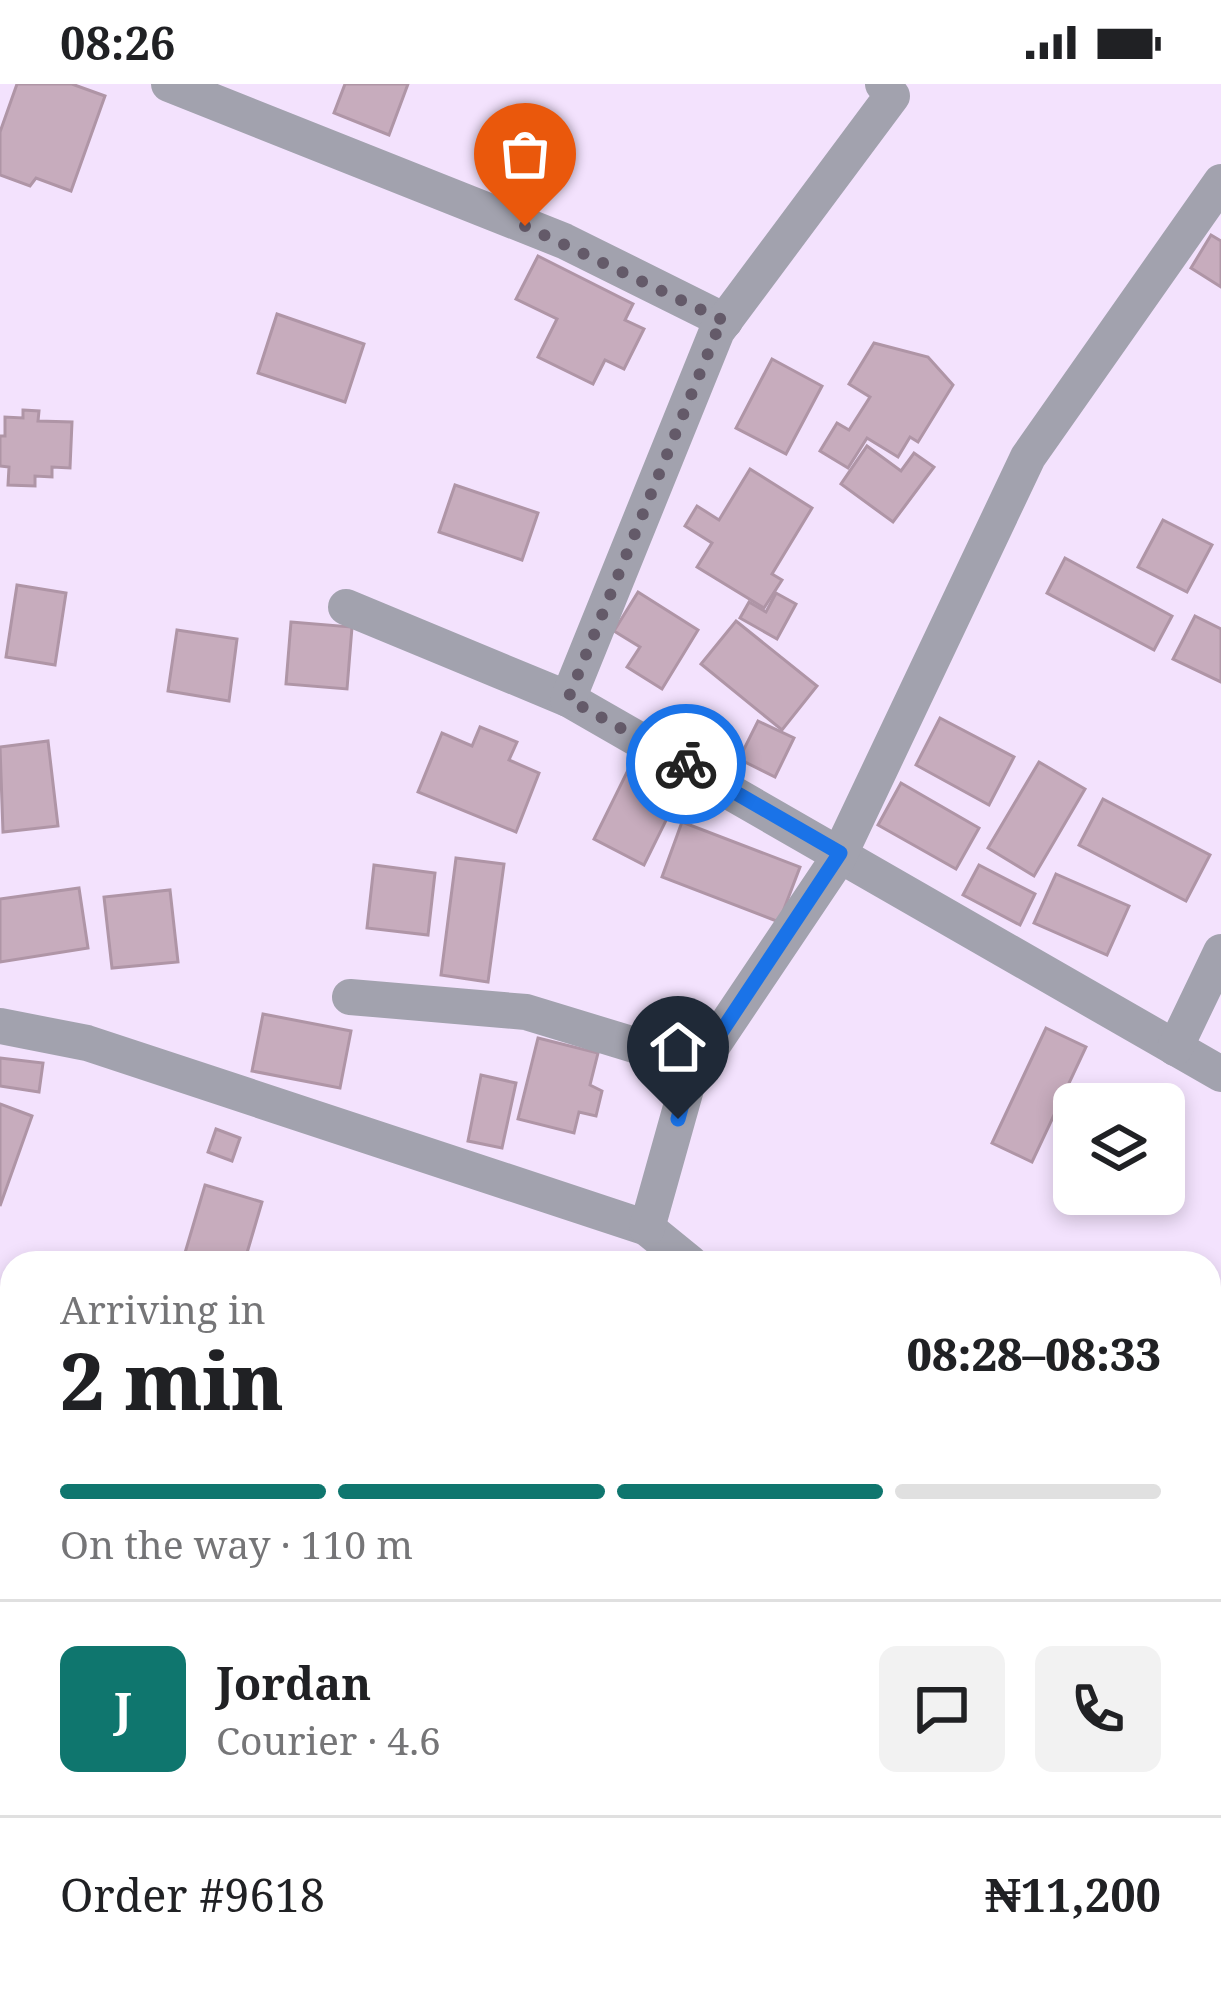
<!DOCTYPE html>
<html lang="en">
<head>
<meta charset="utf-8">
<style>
  :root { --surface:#fff; --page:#f2f2f2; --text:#202124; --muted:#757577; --line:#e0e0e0; --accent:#0f766e }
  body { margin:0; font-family:"Noto Serif",serif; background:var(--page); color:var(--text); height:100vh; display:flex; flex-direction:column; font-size:45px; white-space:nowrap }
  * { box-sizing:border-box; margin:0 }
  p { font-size:39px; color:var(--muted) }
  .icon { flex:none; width:66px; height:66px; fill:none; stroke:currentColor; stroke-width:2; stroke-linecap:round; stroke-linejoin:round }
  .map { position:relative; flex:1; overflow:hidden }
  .panel { position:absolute; left:0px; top:1167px; width:1221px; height:747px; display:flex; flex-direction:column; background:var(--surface); border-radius:36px 36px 0 0; box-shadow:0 6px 18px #0003 }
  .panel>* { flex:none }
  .buttons { position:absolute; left:1053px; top:999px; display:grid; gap:24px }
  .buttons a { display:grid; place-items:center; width:132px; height:132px; border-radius:18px; background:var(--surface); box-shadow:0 6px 18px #0003; font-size:60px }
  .pin { position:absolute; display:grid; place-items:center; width:102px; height:102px; color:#fff; margin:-123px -51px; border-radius:50% 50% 50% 0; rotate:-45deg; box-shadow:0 0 12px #0007 }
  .pin .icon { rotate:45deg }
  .courier { position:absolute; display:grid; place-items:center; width:120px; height:120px; margin:-60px; border:9px solid #1a73e8; border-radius:50%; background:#fff; color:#222; box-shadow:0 3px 15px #0007 }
  .overview em { font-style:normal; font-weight:800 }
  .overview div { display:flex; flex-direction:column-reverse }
  .overview { display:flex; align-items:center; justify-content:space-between; height:204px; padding:0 60px }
  h1 { font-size:78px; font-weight:800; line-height:90px }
  .bar { display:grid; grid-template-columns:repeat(4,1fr); gap:18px 12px; align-content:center; height:144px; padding:0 60px }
  .bar i { height:15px; border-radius:9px; background:var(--line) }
  .bar .on { background:var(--accent) }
  .bar p { grid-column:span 4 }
  .line { display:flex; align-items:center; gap:30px; padding:0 60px; border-top:3px solid var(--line) }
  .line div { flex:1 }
  .round { display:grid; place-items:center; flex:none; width:126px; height:126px; border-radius:18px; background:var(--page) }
  .status { display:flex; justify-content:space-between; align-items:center; height:84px; padding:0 60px; background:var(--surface); direction:ltr }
  .status svg { height:33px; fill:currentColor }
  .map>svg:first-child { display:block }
  .building { fill:#c7acbd; stroke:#af95a6; stroke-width:3 }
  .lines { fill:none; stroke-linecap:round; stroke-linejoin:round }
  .service { stroke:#a2a2ae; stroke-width:18 }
  .minor { stroke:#a2a2ae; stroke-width:36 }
  .secondary { stroke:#7f7f91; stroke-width:36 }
  .done { stroke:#645a69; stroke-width:12; stroke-dasharray:0 21.6 }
  .route { stroke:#1a73e8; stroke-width:15 }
</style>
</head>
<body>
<div class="status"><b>08:26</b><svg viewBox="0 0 49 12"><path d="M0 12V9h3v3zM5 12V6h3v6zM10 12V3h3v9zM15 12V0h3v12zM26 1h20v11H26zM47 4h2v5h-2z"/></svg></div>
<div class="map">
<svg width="1221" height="1912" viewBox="0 0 1221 1912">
  <rect width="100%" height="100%" fill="#f3e2fd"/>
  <!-- building -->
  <g class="building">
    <polygon points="17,0 72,0 105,12 71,107 36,94 30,102 0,91 0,48"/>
    <polygon points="345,0 408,0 389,51 334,29"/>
    <polygon points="1211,151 1221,157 1221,203 1191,184"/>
    <polygon points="538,172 633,220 625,236 644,245 624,285 605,276 593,300 538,273 557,235 516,215"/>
    <polygon points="277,230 364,260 345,318 258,289"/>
    <polygon points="874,259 928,273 953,301 918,358 910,353 898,373 867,354 848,384 820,367 837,339 849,346 870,313 849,300"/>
    <polygon points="772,275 822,302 786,370 736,344"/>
    <polygon points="23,326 39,327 38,337 72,338 70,384 52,383 52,393 35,392 35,402 8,401 9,383 0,382 0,352 5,352 5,333 23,334"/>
    <polygon points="867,362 901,387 914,369 934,383 893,438 841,400"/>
    <polygon points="750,385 812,424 772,490 782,496 764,524 697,483 712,459 685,442 697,422 719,436"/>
    <polygon points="455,401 538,429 522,476 439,448"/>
    <polygon points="1163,436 1212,461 1187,508 1138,483"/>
    <polygon points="1065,474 1172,532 1154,566 1047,509"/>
    <polygon points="17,501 66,509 55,581 6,573"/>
    <polygon points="638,508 698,546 662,605 627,583 640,563 614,547"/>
    <polygon points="776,509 796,520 777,555 740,534 749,518 766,528"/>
    <polygon points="1195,532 1221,545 1221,598 1173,575"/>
    <polygon points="736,537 817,602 782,646 701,580"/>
    <polygon points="291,538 352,543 347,605 286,600"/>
    <polygon points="177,546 237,555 229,617 168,607"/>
    <polygon points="940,634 1014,673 989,721 916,681"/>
    <polygon points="758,637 794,654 775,693 739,675"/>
    <polygon points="480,643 517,658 509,676 539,689 516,748 418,708 442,649 472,662"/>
    <polygon points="48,657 58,742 3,748 0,663"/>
    <polygon points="635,672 685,698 644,781 594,755"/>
    <polygon points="1039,678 1085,705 1034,792 988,764"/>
    <polygon points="901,699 979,744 956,785 878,741"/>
    <polygon points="1103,715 1210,771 1186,817 1079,761"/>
    <polygon points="682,738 800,783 779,838 662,793"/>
    <polygon points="456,774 504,780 488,898 441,891"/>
    <polygon points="374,781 435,789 428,851 367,844"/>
    <polygon points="979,781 1035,810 1020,841 963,811"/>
    <polygon points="1056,790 1129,822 1107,871 1034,839"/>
    <polygon points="79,804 88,864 0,878 0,815"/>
    <polygon points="170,806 178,878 112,884 104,813"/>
    <polygon points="263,930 351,947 340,1004 252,987"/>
    <polygon points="1046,944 1086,963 1032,1078 992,1059"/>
    <polygon points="538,954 598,969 590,1001 602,1007 596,1032 579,1028 574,1049 518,1035"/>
    <polygon points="0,974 43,979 39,1008 0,1002"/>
    <polygon points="481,991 516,999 502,1064 468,1057"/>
    <polygon points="0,1020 32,1032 0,1122"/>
    <polygon points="216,1045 240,1054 232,1077 208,1068"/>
    <polygon points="205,1101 262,1118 244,1179 182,1179"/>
    <polygon points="1221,1403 1221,1477 1209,1470 1209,1424"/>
  </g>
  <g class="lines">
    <!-- service -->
    <polyline class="service" points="1209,1716 1221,1730"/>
    <!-- minor -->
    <g class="minor">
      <polyline points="169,0 564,157 725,237"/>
      <polyline points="346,523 568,615 1221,990"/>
      <polyline points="568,615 717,247 892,12 883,0"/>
      <polyline points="350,913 526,928 700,981"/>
      <polyline points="0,942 87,959 647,1144 690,1179"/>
      <polyline points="1175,964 1221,868"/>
      <polyline points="647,1144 688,998 837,776 1028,373 1221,98"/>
      <polyline points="1209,1512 1221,1518"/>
      <polyline points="0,1671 12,1655"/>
      <polyline points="0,1826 12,1832"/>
      <polyline points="132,1902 148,1912"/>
      <polyline points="257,1912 262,1902"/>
      <polyline points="653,1912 658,1902"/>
    </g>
    <!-- secondary -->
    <g class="secondary">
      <polyline points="1209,1869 1221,1845"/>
      <polyline points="1188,1912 1193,1902"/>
    </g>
  </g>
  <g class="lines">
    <!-- done -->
    <polyline class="done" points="525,142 725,237 717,247 568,615 686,680"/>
    <!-- route -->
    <polyline class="route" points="678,1035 688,998 840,769 686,680"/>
  </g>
</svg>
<div class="buttons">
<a><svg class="icon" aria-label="layers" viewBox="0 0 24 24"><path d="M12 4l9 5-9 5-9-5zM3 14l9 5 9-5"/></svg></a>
</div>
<div class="pin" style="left:525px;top:142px;background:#ea580c"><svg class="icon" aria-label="bag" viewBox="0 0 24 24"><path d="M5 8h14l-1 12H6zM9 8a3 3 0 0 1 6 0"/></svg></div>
<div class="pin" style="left:678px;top:1035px;background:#1f2937"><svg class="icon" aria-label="home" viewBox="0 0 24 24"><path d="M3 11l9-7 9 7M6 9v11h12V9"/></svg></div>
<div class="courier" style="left:686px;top:680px"><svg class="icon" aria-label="bike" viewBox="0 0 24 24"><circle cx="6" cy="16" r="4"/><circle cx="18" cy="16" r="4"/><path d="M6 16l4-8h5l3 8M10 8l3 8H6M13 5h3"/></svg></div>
<section class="panel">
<div class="overview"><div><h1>2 min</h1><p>Arriving in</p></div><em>08:28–08:33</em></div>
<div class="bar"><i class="on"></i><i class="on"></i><i class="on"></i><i></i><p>On the way · 110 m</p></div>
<div class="line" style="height:216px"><b class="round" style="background:var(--accent);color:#fff">J</b><div><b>Jordan</b><p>Courier · 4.6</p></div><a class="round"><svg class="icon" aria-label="chat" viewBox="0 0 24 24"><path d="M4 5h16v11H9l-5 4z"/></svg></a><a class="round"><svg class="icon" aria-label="phone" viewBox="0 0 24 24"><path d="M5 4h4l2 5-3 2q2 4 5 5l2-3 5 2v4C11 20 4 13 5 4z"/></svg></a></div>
<div class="line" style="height:156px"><div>Order #9618</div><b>₦11,200</b></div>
</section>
</div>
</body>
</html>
